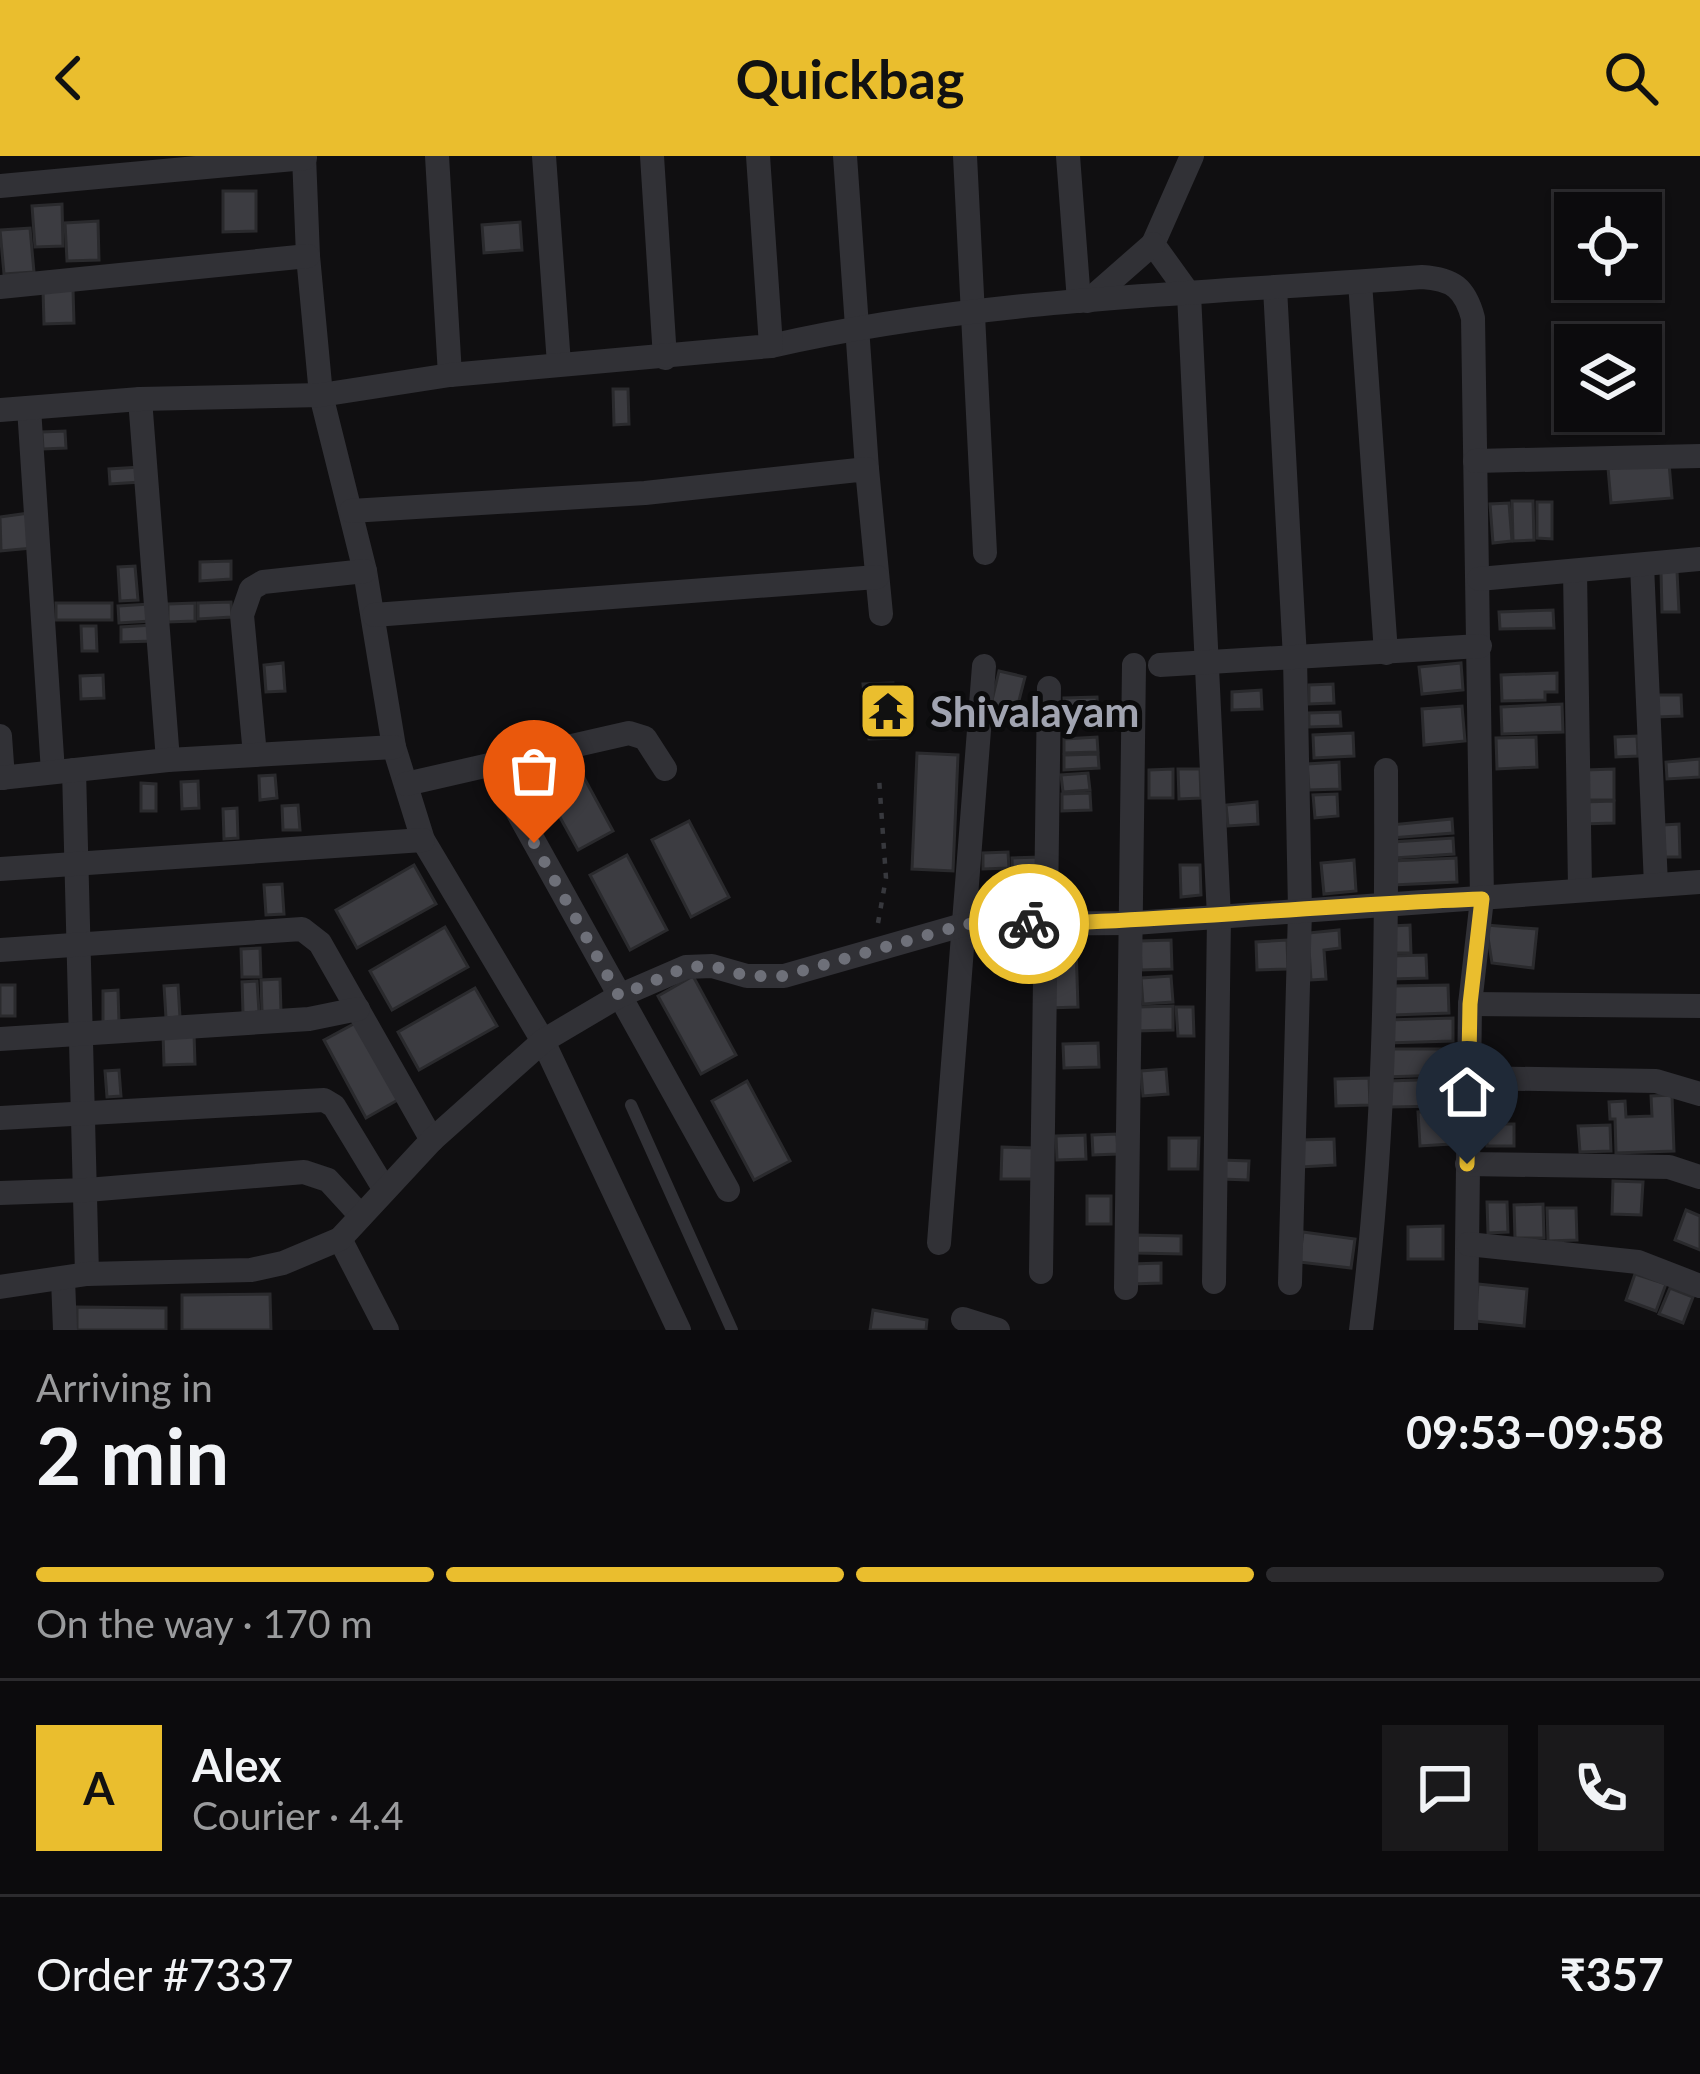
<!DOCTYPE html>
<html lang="en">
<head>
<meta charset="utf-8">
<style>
  :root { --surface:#0c0b0d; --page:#1a191b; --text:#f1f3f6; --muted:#9a9b9d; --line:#2c2b2e; --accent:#eabe2e }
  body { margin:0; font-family:Lato,sans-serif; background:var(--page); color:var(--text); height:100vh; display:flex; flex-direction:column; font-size:45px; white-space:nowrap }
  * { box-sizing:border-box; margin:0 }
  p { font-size:39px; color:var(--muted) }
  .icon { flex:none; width:66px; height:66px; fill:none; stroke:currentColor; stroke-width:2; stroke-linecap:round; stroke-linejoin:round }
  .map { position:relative; height:1174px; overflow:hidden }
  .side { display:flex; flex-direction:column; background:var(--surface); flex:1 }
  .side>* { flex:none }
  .controls { position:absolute; left:1554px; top:36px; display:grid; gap:24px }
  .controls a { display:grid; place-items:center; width:108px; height:108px; border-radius:0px; background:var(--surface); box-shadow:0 3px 9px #0004,0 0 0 3px var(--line); font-size:60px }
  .pin { position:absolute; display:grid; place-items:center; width:102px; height:102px; color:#fff; margin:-123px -51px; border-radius:50% 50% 50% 0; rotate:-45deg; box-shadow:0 0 12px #0007 }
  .pin .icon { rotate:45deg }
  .courier { position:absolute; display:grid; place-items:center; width:120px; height:120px; margin:-60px; border:9px solid #eabe2e; border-radius:50%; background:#fff; color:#222; box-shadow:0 3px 15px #0007 }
  .headline em { font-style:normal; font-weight:700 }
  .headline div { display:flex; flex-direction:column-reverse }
  .headline { display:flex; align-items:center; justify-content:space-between; height:204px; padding:0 36px }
  h1 { font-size:78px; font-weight:700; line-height:90px }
  .bar { display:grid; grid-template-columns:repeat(4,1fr); gap:18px 12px; align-content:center; height:144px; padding:0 36px }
  .bar i { height:15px; border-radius:9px; background:var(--line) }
  .bar .selected { background:var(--accent) }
  .bar p { grid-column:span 4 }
  .line { display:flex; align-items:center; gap:30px; padding:0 36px; border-top:3px solid var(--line) }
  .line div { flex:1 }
  .round { display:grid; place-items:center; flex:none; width:126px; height:126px; border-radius:0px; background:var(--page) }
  header { display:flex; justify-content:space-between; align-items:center; height:156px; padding:0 36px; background:var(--accent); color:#111; font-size:54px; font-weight:700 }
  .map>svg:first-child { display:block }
  .building { fill:#3c3c41; stroke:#2a2a2d; stroke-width:3 }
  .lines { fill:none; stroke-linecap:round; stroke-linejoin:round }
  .path { stroke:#37383d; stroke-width:4.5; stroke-dasharray:6 9; stroke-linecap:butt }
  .lane { stroke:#313136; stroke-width:12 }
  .street { stroke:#313136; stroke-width:24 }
  .done { stroke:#6e7079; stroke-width:12; stroke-dasharray:0 21.6 }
  .route { stroke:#eabe2e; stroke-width:15 }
  .labels { text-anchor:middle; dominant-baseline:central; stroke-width:10; stroke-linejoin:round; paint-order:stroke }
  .poi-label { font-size:42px; font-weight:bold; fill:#a1a4b1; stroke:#0b0b0c; text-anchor:start }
</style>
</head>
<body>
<header><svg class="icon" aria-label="back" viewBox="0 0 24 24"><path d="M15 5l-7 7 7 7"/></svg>Quickbag<svg class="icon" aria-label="search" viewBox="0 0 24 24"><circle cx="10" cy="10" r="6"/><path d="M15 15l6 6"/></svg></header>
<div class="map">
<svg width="1700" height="1174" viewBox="0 0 1700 1174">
  <rect width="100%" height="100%" fill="#100f11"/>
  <!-- building -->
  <g class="building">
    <polygon points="223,35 256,35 256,75 223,76"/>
    <polygon points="62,48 63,90 35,91 32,50"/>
    <polygon points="98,65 99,104 67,105 65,67"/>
    <polygon points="520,66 522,94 484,97 482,69"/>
    <polygon points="30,72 34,116 4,118 0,74"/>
    <polygon points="73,133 74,167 44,168 43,134"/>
    <polygon points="613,233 628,233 629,268 614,269"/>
    <polygon points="65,275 66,292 43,293 42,276"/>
    <polygon points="1669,307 1672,342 1611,347 1608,312"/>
    <polygon points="140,311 141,326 110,328 109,313"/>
    <polygon points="1512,345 1533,345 1534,384 1513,385"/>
    <polygon points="1537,346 1552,346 1552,383 1537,382"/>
    <polygon points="1509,347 1512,385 1493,387 1490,348"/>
    <polygon points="29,357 33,392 1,395 0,361"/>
    <polygon points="231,405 231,423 200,425 200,406"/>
    <polygon points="135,410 138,444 120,445 118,411"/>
    <polygon points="1677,415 1679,456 1662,456 1661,416"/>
    <polygon points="231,446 232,461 198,463 198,447"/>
    <rect x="56" y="447" width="56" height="17"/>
    <polygon points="195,447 195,465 168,466 168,448"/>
    <polygon points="150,448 151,465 119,467 118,450"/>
    <polygon points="1553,454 1554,472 1500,473 1499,456"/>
    <polygon points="153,469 154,485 121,486 121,471"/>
    <polygon points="81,470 96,470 97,495 82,495"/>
    <polygon points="283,507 285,535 266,536 264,509"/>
    <polygon points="1461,507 1463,534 1422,538 1419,511"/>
    <polygon points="999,515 1025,521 1013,568 988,561"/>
    <polygon points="1557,517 1557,536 1545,536 1545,544 1502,545 1501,519"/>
    <polygon points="103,519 104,542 81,543 80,520"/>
    <polygon points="893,527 897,582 869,583 863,528"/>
    <polygon points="1333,528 1334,547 1309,548 1309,529"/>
    <polygon points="1261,534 1262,553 1232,554 1232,536"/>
    <polygon points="1657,539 1681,539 1682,560 1657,561"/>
    <polygon points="1097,541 1098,559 1065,561 1064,542"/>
    <polygon points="1562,548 1563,576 1502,578 1501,551"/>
    <polygon points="1462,550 1465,585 1424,589 1422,553"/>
    <polygon points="1340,556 1341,570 1309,571 1309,557"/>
    <polygon points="1353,577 1354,600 1314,602 1313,579"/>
    <polygon points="1637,580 1638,600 1616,601 1615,581"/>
    <polygon points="1097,581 1098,596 1064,597 1064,583"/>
    <polygon points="1536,581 1537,611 1497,613 1496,582"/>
    <polygon points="569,594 613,675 578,694 534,614"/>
    <polygon points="917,597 958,599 953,715 912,713"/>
    <polygon points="1098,598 1099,612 1064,614 1064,599"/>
    <polygon points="1700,603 1700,621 1667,623 1666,606"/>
    <polygon points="1339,606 1340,633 1309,634 1307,608"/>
    <polygon points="1173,613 1173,642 1149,642 1149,614"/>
    <polygon points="1178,613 1200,613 1201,642 1179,643"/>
    <polygon points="1614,613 1614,644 1585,644 1585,614"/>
    <polygon points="1088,617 1090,634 1063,636 1061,619"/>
    <polygon points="275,619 277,642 260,644 259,620"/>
    <polygon points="198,625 199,652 182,653 181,626"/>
    <polygon points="141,627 156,628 156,655 141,655"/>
    <polygon points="1090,637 1091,654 1062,655 1062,638"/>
    <polygon points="1337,638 1338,660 1315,662 1313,639"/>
    <polygon points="1614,645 1614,667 1583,668 1583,646"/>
    <polygon points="1257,646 1258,668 1228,670 1226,649"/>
    <polygon points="298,649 300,674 283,674 282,650"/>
    <polygon points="237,652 238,682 224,683 223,653"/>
    <polygon points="1452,663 1453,677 1391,682 1390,669"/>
    <polygon points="689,665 729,741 691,761 652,684"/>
    <polygon points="1679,668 1680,701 1665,701 1663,669"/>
    <polygon points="1453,682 1454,698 1394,702 1393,686"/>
    <polygon points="1008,696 1009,712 983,713 983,697"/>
    <polygon points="627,699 667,774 630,794 590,719"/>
    <polygon points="1040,701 1042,753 1013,754 1012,702"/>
    <polygon points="1456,702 1457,726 1393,729 1392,705"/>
    <polygon points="1354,704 1356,735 1324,738 1321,707"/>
    <polygon points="414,709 436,748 357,792 336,754"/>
    <polygon points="1180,709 1200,709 1201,739 1181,741"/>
    <polygon points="282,728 284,758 266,759 264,729"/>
    <polygon points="1410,769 1411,797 1392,797 1391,770"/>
    <polygon points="1486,769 1537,773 1533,812 1492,807"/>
    <polygon points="445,771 468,811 392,854 370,815"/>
    <polygon points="1339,774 1340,792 1324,794 1326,823 1311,824 1308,777"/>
    <polygon points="1171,784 1172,813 1141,814 1140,785"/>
    <polygon points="1287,784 1288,813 1257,814 1256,786"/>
    <polygon points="1076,790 1078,851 1048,852 1047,791"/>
    <polygon points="260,792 261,821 242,821 241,793"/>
    <polygon points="1426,799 1427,822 1391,823 1390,800"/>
    <polygon points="693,820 736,899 701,918 658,840"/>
    <polygon points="1171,820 1173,846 1143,848 1141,822"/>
    <polygon points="280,823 281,856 262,856 261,824"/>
    <polygon points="257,825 259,856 243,857 242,826"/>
    <rect x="0" y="829" width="15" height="31"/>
    <polygon points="178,829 180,861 166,862 164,830"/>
    <polygon points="1448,829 1449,857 1393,859 1392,830"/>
    <polygon points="475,832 497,870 419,914 398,876"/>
    <polygon points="118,834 119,867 103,867 103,835"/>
    <polygon points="1173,850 1173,874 1137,875 1137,851"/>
    <polygon points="1176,851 1193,851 1194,880 1178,880"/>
    <polygon points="1453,862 1453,885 1387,887 1387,864"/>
    <polygon points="361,864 403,941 366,962 324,884"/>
    <polygon points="163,877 194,877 195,908 164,909"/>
    <polygon points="1098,887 1099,911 1064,912 1063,888"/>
    <polygon points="1383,893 1446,893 1447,919 1383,921"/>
    <polygon points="1166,913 1168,938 1143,940 1141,915"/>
    <polygon points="119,914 121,940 107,941 105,915"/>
    <polygon points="1369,922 1370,949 1336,950 1335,923"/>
    <polygon points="1447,923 1448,950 1388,951 1388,925"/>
    <polygon points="747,925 790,1005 754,1024 712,945"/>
    <polygon points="1672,939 1674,995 1616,997 1615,963 1610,963 1609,946 1625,945 1626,961 1652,960 1651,940"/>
    <polygon points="1449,954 1451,988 1420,990 1418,956"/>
    <rect x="1487" y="968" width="27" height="22"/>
    <polygon points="1610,969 1611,995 1580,996 1578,970"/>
    <polygon points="1117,978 1118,998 1093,999 1092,979"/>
    <polygon points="1085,979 1086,1003 1057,1004 1056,980"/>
    <polygon points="1169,982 1199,982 1198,1013 1169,1013"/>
    <polygon points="1334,983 1335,1009 1301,1011 1300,984"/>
    <polygon points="1002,991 1037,992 1037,1023 1001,1023"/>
    <polygon points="1221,1004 1249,1005 1248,1024 1221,1023"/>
    <polygon points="1613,1025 1643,1026 1641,1059 1612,1058"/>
    <rect x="1087" y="1040" width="24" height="28"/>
    <polygon points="1487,1046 1507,1046 1508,1076 1488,1077"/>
    <polygon points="1543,1048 1544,1082 1515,1082 1514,1049"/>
    <polygon points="1547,1052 1576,1052 1577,1084 1548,1085"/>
    <polygon points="1686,1054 1700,1060 1700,1094 1675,1084"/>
    <polygon points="1443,1070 1443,1103 1408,1103 1408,1071"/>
    <polygon points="1303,1076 1355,1083 1351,1112 1299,1106"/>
    <polygon points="1137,1079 1181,1080 1181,1098 1137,1097"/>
    <polygon points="1161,1107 1161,1127 1132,1128 1131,1108"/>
    <polygon points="1635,1118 1666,1128 1656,1155 1626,1144"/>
    <polygon points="1478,1128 1527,1133 1524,1170 1475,1165"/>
    <polygon points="1670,1132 1693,1141 1683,1167 1659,1158"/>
    <polygon points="270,1138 271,1174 182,1174 182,1139"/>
    <polygon points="77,1151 166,1152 166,1174 77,1174"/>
    <polygon points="873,1154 927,1164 926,1174 870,1174"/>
  </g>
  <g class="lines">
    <!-- path -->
    <polyline class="path" points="878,767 886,722 879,622"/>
    <!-- lane -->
    <polyline class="lane" points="631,949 732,1174"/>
    <!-- street -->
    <g class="street">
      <polyline points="304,0 308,100 321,239 365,415 394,591 423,684 543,885 679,1174"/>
      <polyline points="437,0 450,219"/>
      <polyline points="544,0 559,208"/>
      <polyline points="652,0 665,202"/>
      <polyline points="845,0 867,313"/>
      <polyline points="965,0 985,397"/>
      <polyline points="1068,0 1079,145"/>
      <polyline points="1192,0 1153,88 1189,138 1219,761 1214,1126"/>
      <polyline points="0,30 305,2"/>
      <polyline points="1360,126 1386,497"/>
      <polyline points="0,131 308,100"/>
      <polyline points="1275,132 1295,502 1300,754 1290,1127"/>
      <polyline points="1088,145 1153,88"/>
      <path d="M771,190c213,-49 433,-52 651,-69 31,2 43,11 51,41l9,581 -12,105 -4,326"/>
      <polyline points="140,243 168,604"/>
      <polyline points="29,252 53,616"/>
      <polyline points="0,254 140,243 321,239 450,219 771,190 758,0"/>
      <polyline points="1475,305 1700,300"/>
      <polyline points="351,355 645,337 867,313 881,458"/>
      <polyline points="1642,409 1656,729"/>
      <polyline points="1575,415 1580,732"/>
      <polyline points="1479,423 1700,403"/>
      <polyline points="374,459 877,421"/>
      <polyline points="1160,509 1480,490"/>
      <polyline points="0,580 3,622"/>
      <polyline points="255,599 242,459 251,433 263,426 365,415"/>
      <polyline points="492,610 728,1034"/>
      <polyline points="74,614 87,1118"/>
      <polyline points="0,622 168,604 394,591"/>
      <polyline points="406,628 629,577 645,582 665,613"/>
      <polyline points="0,713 423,684"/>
      <polyline points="0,794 302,773 320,787 432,984"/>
      <polyline points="1470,848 1700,850"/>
      <polyline points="0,883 309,863 358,853"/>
      <polyline points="1470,922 1656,925 1700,938"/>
      <polyline points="0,962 324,944 334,950 385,1034"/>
      <polyline points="1467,1008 1669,1011 1700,1021"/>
      <polyline points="0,1037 87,1034 304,1016 328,1024 361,1060"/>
      <polyline points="340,1083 387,1174"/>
      <polyline points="939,1087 984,510"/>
      <polyline points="1468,1088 1638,1106 1700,1130"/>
      <polyline points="1041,1116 1049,532"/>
      <polyline points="63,1123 65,1174"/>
      <polyline points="0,1131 87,1118 251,1114 283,1107 340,1083 432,984 543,885 619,840 686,811 712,810 747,820 784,820 966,768 1134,767 1700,726"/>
      <polyline points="1126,1132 1134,509"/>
      <polyline points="963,1163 998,1174"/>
      <path d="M1361,1174c24,-185 26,-374 25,-560"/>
    </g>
  </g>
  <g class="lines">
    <!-- done -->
    <polyline class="done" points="534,687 619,840 686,811 712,810 747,820 784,820 966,768 1029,768"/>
    <!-- route -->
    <path class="route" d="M1029,768c151,-3 301,-20 453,-25l-12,105 -3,160"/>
  </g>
  <!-- icons -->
  <defs>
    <g id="temple-square" transform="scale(3)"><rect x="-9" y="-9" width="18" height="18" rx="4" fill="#eabe2e" stroke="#0b0b0c"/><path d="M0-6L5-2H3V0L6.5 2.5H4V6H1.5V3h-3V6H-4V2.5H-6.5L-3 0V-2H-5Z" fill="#111"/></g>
  </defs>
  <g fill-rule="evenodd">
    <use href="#temple-square" x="888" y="555"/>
  </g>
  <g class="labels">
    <!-- poi labels -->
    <g class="poi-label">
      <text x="930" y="555">Shivalayam</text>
    </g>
  </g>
</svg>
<div class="controls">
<a><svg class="icon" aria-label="locate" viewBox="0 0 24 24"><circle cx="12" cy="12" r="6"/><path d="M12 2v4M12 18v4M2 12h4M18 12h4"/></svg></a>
<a><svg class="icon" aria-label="layers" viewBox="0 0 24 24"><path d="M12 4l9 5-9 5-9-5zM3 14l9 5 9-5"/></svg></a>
</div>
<div class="pin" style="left:534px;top:687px;background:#ea580c"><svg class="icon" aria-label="bag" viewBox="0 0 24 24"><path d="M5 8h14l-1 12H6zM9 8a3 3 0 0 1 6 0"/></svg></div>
<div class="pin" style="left:1467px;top:1008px;background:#1f2937"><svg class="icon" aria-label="home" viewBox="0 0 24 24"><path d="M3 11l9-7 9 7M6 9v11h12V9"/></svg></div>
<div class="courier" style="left:1029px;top:768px"><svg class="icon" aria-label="bike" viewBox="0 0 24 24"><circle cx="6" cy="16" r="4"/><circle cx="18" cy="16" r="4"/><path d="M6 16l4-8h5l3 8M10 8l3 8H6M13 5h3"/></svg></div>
</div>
<section class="side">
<div class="headline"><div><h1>2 min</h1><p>Arriving in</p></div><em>09:53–09:58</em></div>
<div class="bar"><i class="selected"></i><i class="selected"></i><i class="selected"></i><i></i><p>On the way · 170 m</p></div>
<div class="line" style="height:216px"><b class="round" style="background:var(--accent);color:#111">A</b><div><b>Alex</b><p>Courier · 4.4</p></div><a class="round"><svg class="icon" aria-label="chat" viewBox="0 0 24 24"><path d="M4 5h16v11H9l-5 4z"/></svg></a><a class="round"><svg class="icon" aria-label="phone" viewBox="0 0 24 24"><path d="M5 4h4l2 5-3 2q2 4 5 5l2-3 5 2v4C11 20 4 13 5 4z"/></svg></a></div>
<div class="line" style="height:156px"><div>Order #7337</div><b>₹357</b></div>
</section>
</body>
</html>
